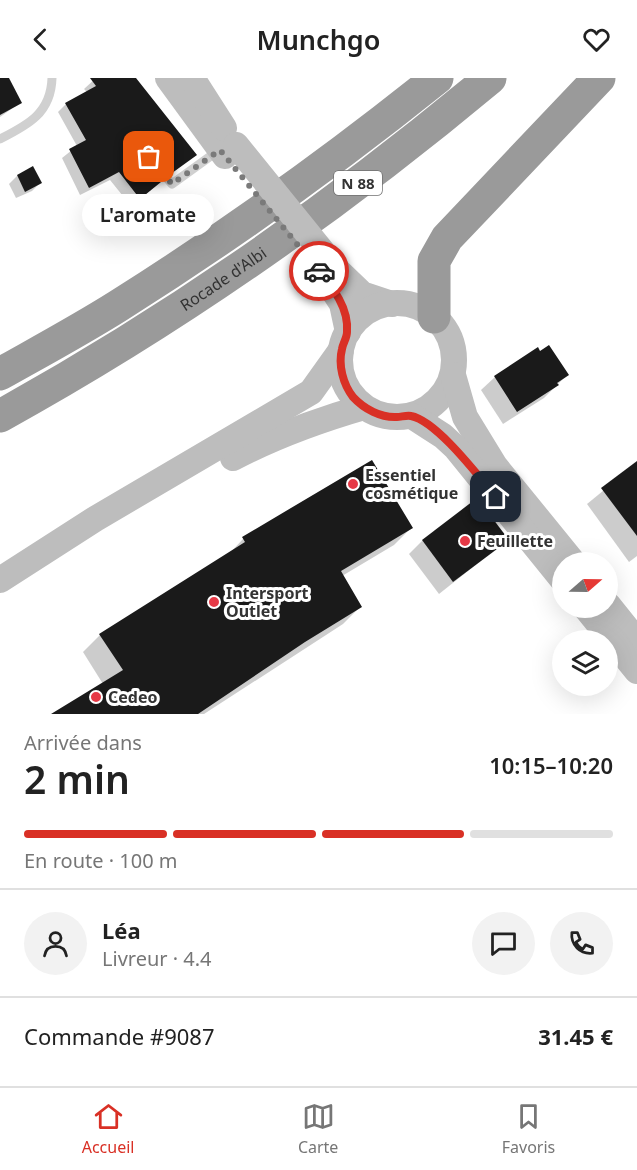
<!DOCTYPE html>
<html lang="fr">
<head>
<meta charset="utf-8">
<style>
  :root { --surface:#fff; --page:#f2f2f2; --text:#222; --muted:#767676; --line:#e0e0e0; --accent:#d93025 }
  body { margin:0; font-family:"Noto Sans",sans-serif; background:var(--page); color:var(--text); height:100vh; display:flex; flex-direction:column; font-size:22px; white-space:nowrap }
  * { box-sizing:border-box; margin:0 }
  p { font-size:20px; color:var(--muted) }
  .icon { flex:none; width:33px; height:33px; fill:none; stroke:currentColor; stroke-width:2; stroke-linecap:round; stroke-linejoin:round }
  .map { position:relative; height:636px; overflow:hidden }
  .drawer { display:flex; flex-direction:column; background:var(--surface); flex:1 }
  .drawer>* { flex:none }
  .needle { width:39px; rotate:70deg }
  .tools { position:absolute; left:552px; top:474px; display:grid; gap:12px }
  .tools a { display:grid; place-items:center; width:66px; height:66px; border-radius:50%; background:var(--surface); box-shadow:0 6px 24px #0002; font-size:30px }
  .pin { position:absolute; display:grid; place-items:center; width:51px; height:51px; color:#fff; margin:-26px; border-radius:12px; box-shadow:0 3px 9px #0006 }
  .courier { position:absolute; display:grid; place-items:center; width:60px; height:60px; margin:-30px; border:4px solid #d93025; border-radius:50%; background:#fff; color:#222; box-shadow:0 2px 8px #0007 }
  .bubble { position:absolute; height:42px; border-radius:21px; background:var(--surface); box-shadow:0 6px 24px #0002; font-size:20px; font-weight:600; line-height:42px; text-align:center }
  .overview em { font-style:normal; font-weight:600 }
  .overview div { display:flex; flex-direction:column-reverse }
  .overview { display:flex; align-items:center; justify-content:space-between; height:102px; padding:0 24px }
  h1 { font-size:39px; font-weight:600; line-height:45px }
  .bar { display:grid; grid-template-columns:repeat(4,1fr); gap:9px 6px; align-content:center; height:72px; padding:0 24px }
  .bar i { height:8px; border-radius:4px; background:var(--line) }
  .bar .on { background:var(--accent) }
  .bar p { grid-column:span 4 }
  .line { display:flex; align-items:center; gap:15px; padding:0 24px; border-top:2px solid var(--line) }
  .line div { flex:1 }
  .round { display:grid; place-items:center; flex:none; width:63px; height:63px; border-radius:32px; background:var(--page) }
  header { display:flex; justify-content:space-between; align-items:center; height:78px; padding:0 24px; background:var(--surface); font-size:27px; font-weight:600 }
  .tab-bar { display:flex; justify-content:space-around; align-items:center; height:84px; border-top:2px solid var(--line); background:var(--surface); font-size:16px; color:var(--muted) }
  .tab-bar a { display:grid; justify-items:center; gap:3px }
  .tab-bar .on { color:var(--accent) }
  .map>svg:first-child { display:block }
  .shadow { fill:#0003 }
  .building { fill:#1a1a1a }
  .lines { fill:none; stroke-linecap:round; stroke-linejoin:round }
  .lane { stroke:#d0d0d0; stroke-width:9 }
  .secondary { stroke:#bdbdbd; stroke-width:26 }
  .highway { stroke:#9a9a9a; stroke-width:33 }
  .secondary-bridge { stroke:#bdbdbd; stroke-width:26 }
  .done { stroke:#7a7a7a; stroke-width:6; stroke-dasharray:0 10.8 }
  .route { stroke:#d93025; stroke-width:8 }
  .poi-dot { fill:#e63946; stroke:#fff; stroke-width:2 }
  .labels { text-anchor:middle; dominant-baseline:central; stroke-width:6; stroke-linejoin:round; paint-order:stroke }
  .shield { fill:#fff; stroke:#707070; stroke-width:1.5 }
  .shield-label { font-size:15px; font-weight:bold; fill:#333 }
  .street-label { font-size:16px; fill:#333; stroke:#fff }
  .poi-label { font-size:16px; font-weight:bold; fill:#333; stroke:#fff; text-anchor:start }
</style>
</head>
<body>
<header><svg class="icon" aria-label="back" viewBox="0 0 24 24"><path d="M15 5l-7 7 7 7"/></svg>Munchgo<svg class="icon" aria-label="heart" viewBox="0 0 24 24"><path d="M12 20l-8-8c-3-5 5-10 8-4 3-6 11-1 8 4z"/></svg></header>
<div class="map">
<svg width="637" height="636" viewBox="0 0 637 636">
  <rect width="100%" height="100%" fill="#fff"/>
  <!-- shadow -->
  <g class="shadow">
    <polygon points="4,0 7,0 20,25 0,39 0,2"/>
    <polygon points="96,0 134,0 195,76 163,103 145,82 140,82 151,112 131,128 110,102 80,117 62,80 77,68 58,34 66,26 87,14 84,11"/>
    <polygon points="17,98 40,105 32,113 16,120 9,106"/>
    <polygon points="538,272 567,297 544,320 503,346 481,312 495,299"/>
    <polygon points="637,385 637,478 629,484 587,426"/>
    <polygon points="477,422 507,462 439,516 409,476 422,463"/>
    <polygon points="411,450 394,467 342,498 360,529 343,546 204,636 54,636 103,606 83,574 100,557 228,477 243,461"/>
  </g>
  <!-- building -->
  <g class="building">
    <polygon points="0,0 9,0 22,25 0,37"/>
    <polygon points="90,0 136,0 197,77 172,95 154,74 145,74 144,83 161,104 140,121 119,94 89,110 69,71 86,62 65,25 96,8"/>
    <polygon points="33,88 42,105 25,114 17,97"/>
    <polygon points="549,267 569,297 557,305 559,307 517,334 494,298 538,269 540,273"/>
    <polygon points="372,382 413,450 341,493 362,529 305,564 198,636 51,636 123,592 99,556 245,464 242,459"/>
    <polygon points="637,383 637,458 601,410"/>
    <polygon points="477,420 509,462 453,504 422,462"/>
  </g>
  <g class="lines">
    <!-- lane -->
    <g class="lane">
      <path d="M0,61c28,-14 51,-26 52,-61"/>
      <polyline points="149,79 172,106 219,72"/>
    </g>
    <!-- secondary -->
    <g class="secondary">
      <polyline points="168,0 225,78"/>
      <polyline points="192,0 224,50"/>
      <polyline points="338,193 362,216 392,226"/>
      <polyline points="325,200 342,226 348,254"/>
      <circle cx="397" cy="282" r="57"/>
      <polyline points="453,297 465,339 495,388 573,484"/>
      <polyline points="412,338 443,358 456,370 562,501"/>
      <path d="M233,380c42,-22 86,-38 131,-51"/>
      <polyline points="0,502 95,441 311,314 341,272"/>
      <polyline points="608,527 637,563"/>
      <polyline points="586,530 637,593"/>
    </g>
    <!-- highway -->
    <g class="highway">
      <polyline points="434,239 434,183 447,160 599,0"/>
      <path d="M0,296c39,-22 80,-44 118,-68 111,-70 217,-146 319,-228"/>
      <path id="s1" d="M0,338c174,-96 338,-211 490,-338"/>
    </g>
    <!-- secondary-bridge -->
    <polyline class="secondary-bridge" points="236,67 338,193"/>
  </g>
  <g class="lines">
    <!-- done -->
    <polyline class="done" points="149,79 172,106 220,72 319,193"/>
    <!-- route -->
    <path class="route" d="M319,193c14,17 30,37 28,61 0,6 -4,11 -5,17 -4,16 1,35 11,48 11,12 28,21 44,20 4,0 10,-2 14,-1 26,5 68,61 85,81"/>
  </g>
  <!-- markers -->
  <g class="poi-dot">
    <circle cx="353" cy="406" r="6"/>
    <circle cx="465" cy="463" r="6"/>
    <circle cx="214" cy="524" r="6"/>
    <circle cx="96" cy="619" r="6"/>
  </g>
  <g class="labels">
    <!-- shield labels -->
    <rect class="shield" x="334" y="93" width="48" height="24" rx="4.5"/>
    <g class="shield-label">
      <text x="358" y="105">N 88</text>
    </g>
    <!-- street labels -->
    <g class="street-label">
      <text stroke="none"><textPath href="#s1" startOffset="262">Rocade d'Albi</textPath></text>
    </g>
    <!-- poi labels -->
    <g class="poi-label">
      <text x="365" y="397">Essentiel<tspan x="365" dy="18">cosmétique</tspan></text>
      <text x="477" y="463">Feuillette</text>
      <text x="226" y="515">Intersport<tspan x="226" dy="18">Outlet</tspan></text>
      <text x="108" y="619">Cedeo</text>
    </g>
  </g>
</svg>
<div class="tools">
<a><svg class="needle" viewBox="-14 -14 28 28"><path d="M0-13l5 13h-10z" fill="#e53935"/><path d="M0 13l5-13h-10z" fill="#767676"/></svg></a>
<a><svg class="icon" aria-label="layers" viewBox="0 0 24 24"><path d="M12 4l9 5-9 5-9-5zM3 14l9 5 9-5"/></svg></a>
</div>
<div class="pin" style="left:149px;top:79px;background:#ea580c"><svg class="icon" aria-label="bag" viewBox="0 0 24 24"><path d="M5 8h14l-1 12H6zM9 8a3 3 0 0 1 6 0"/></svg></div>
<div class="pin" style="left:496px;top:419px;background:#1f2937"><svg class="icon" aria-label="home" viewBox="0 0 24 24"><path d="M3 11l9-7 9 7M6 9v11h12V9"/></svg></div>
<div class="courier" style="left:319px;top:193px"><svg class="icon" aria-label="car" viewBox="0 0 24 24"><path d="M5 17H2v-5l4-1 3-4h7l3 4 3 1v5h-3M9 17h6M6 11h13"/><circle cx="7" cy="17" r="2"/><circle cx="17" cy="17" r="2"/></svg></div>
<div class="bubble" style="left:82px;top:116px;width:132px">L'aromate</div>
</div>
<section class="drawer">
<div class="overview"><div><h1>2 min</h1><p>Arrivée dans</p></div><em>10:15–10:20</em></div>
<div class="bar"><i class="on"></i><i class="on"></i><i class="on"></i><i></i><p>En route · 100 m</p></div>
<div class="line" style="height:108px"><a class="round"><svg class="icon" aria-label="person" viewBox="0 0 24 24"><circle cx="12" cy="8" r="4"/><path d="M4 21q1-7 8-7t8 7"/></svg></a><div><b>Léa</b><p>Livreur · 4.4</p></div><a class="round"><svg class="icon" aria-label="chat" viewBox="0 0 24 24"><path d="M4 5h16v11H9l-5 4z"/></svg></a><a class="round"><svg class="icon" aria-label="phone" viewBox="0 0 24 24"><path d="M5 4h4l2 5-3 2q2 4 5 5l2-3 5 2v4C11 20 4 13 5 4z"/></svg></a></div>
<div class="line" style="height:78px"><div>Commande #9087</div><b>31.45 €</b></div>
</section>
<nav class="tab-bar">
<a class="on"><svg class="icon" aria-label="home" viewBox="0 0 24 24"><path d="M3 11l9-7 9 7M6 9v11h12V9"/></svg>Accueil</a>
<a><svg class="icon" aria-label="map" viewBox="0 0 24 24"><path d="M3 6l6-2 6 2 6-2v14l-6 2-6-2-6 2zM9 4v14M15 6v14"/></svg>Carte</a>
<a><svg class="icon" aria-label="saved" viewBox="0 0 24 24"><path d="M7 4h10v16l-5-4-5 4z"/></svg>Favoris</a>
</nav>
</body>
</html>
